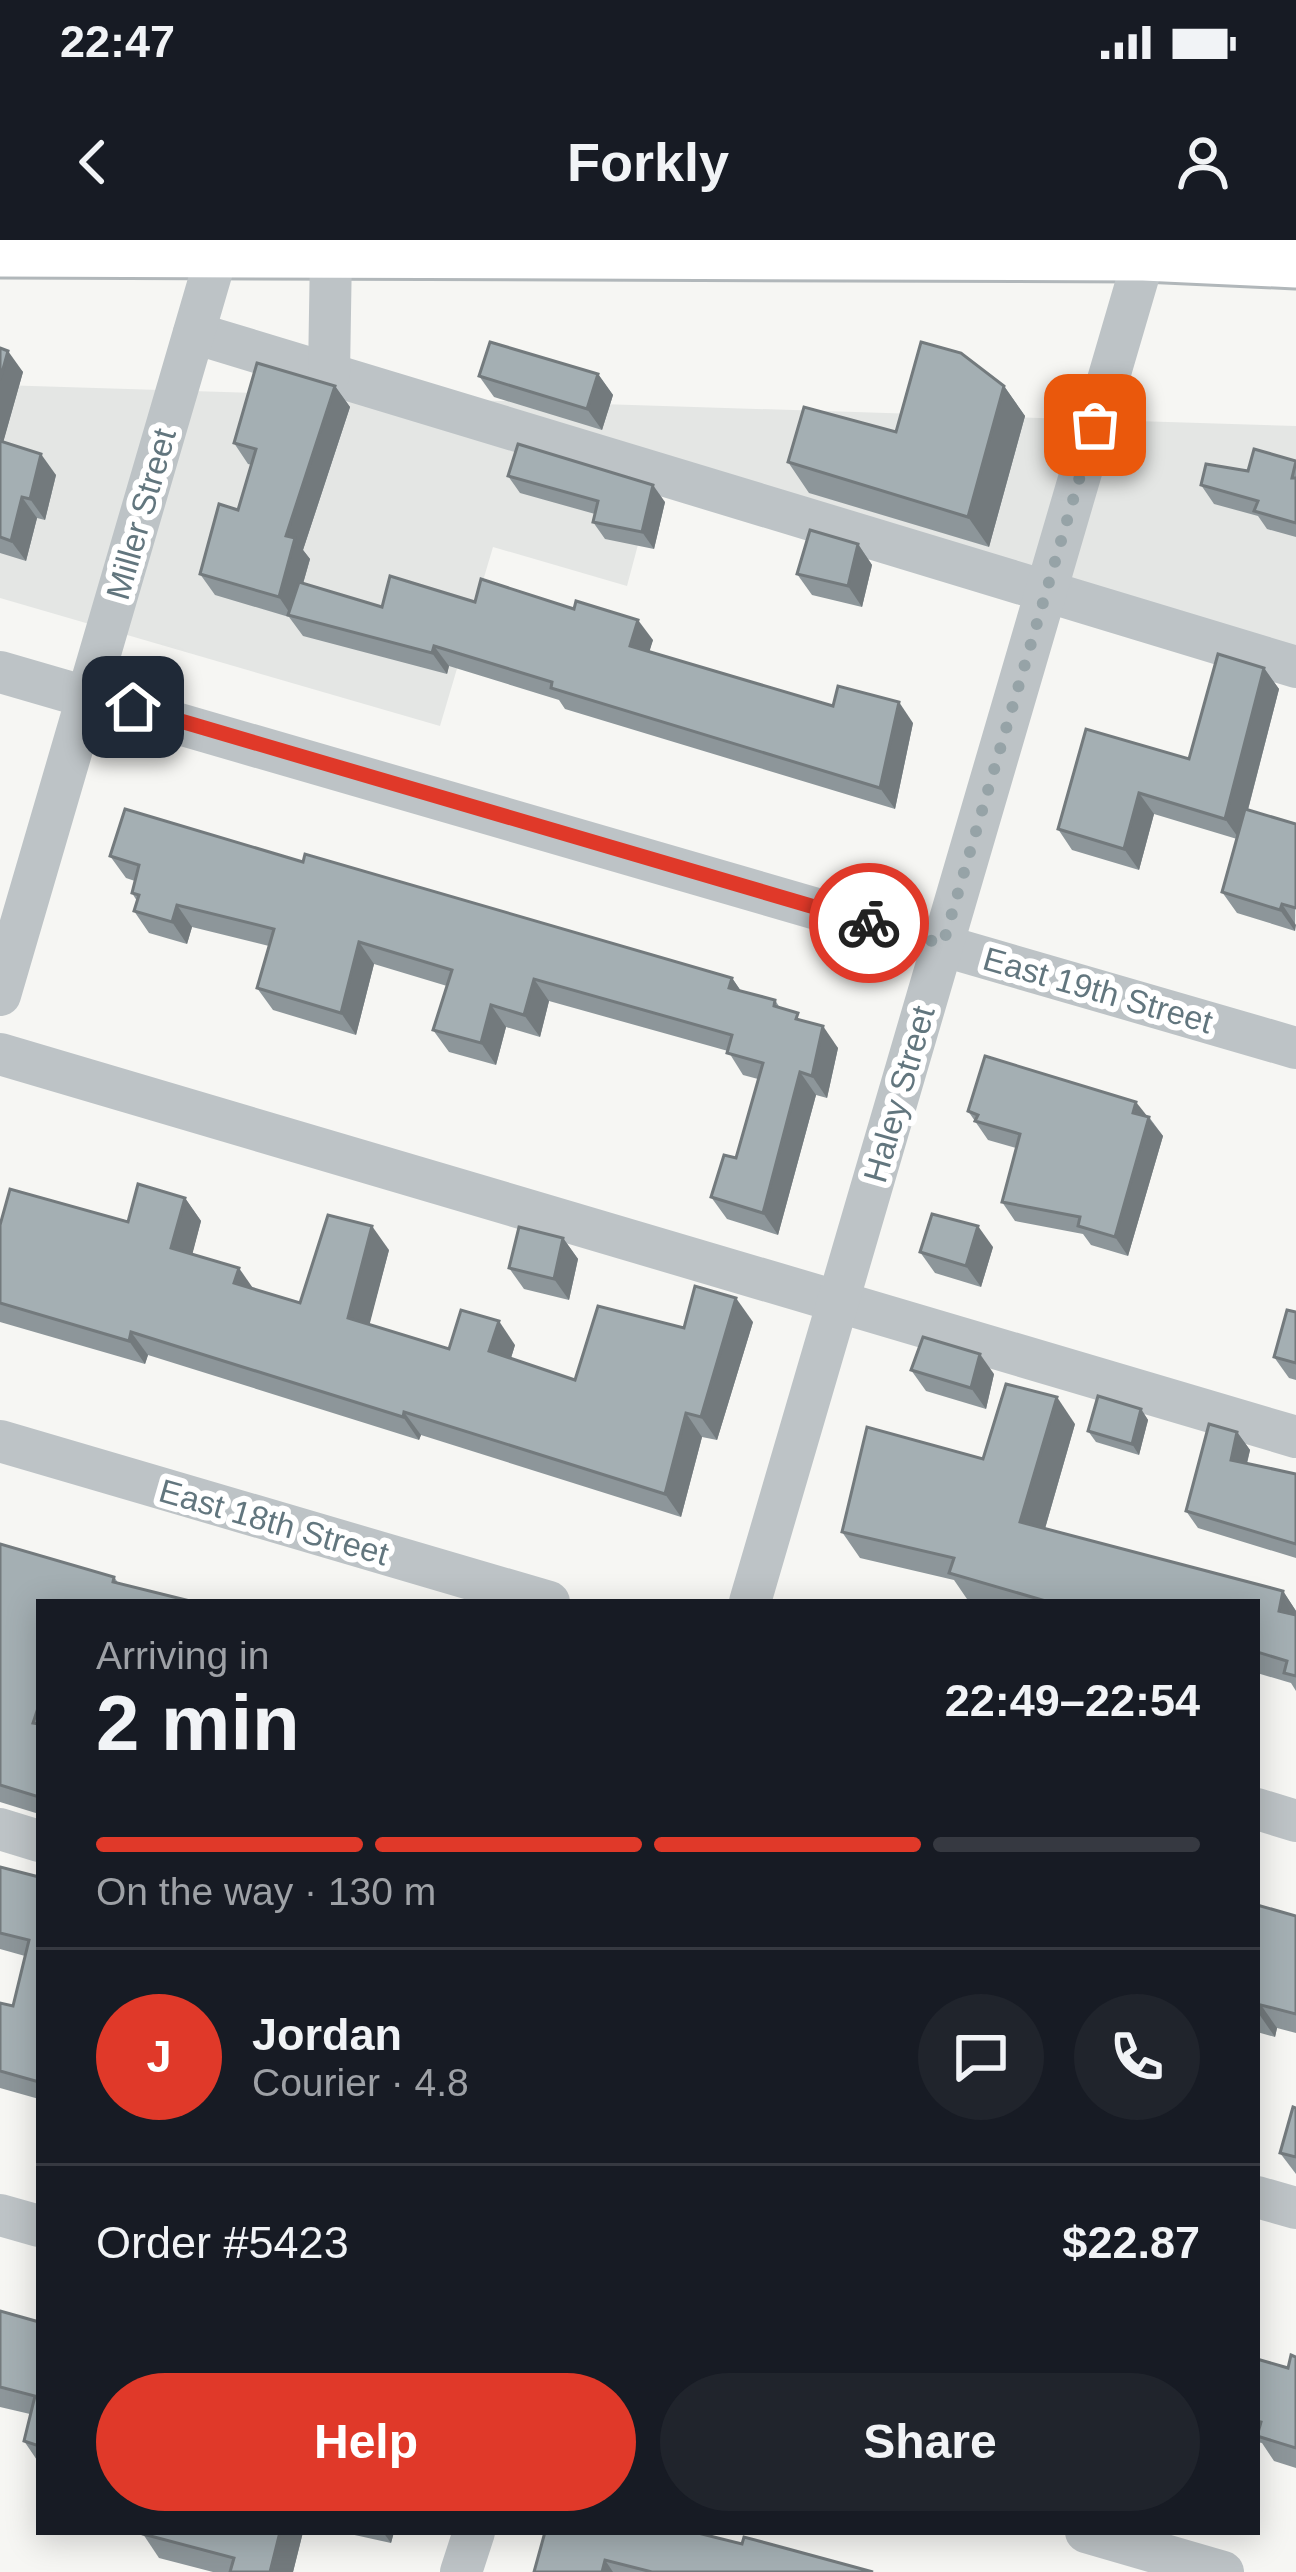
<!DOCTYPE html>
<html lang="en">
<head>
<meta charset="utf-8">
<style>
  :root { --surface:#171b24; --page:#20242c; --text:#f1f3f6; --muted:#9ea1a6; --line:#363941; --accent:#e03929 }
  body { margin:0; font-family:Arial,sans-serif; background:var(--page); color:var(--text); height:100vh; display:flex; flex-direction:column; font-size:45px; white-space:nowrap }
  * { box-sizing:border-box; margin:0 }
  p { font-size:39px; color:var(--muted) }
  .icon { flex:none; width:66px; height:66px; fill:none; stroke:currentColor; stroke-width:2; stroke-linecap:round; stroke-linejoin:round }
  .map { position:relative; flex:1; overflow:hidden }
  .sheet { position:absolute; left:36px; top:1359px; width:1224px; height:936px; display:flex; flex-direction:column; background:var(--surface); border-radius:0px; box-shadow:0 6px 30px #0003 }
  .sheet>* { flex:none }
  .pin { position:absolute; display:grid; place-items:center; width:102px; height:102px; color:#fff; margin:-51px; border-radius:24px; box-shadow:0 6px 18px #0006 }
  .courier { position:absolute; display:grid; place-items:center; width:120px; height:120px; margin:-60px; border:9px solid #e03929; border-radius:50%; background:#fff; color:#222; box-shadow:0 3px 15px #0007 }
  .head em { font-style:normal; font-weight:700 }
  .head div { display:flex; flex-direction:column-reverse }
  .head { display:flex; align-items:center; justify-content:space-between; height:204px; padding:0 60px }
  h1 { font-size:78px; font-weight:700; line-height:90px }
  .bar { display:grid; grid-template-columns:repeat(4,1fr); gap:18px 12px; align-content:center; height:144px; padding:0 60px }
  .bar i { height:15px; border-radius:9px; background:var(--line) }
  .bar .current { background:var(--accent) }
  .bar p { grid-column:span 4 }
  .line { display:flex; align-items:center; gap:30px; padding:0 60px; border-top:3px solid var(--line) }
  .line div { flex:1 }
  .round { display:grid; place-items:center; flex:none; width:126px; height:126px; border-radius:63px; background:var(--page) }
  .button { display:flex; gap:24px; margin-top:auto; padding:24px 60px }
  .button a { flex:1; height:138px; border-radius:72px; background:var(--accent); color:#fff; font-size:48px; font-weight:700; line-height:138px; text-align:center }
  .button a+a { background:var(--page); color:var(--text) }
  .status { display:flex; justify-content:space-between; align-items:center; height:84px; padding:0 60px; background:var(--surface); direction:ltr }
  .status svg { height:33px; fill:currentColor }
  header { display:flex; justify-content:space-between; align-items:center; height:156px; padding:0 60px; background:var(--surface); font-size:54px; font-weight:700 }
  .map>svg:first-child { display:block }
  .built { fill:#e4e6e4 }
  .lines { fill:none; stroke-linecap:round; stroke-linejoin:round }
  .major-casing { stroke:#b1b7ba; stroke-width:57 }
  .minor { stroke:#bdc3c6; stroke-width:42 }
  .major { stroke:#fff; stroke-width:51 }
  .wall { fill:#8d969a }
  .shaded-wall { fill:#737a7d }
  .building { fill:#a4afb3; stroke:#737a7d; stroke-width:3 }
  .done { stroke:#96a3a7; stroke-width:12; stroke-dasharray:0 21.6 }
  .route { stroke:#e03929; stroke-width:15 }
  .labels { text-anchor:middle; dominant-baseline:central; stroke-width:12; stroke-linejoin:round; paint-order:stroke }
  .street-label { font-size:33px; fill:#62767e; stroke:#fff }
</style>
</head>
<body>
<div class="status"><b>22:47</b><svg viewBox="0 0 49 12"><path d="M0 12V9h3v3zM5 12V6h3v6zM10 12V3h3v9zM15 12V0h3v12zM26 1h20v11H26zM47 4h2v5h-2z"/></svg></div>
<header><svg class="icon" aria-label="back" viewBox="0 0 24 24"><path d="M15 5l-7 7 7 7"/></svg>Forkly<svg class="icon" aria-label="person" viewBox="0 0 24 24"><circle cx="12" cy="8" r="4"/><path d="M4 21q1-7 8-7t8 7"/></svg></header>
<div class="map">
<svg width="1296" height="2332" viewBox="0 0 1296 2332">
  <rect width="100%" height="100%" fill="#f6f6f3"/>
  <!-- built -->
  <polygon class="built" points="0,145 1296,186 1296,407 660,222 627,346 493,307 440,486 0,358"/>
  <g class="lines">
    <!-- major casing -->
    <g class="major-casing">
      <polyline id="major" points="0,11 1144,15 1296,22"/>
    </g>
    <!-- minor -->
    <g class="minor">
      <polyline points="194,93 1296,427"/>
      <polyline points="329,134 331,12"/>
      <polyline points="0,432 1296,808"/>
      <polyline points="0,755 221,0"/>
      <polyline points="0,814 1296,1197"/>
      <polyline points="0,1201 549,1362"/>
      <polyline points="750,1362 1149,0"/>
      <polyline points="1257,1569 1296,1581"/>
      <polyline points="0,1589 39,1601"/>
      <polyline points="1257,1957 1296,1968"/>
      <polyline points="0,1975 39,1986"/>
      <polyline points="1086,2292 1223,2332"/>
      <polyline points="461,2332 474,2292"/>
    </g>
    <!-- major -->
    <use href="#major" class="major"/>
  </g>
  <!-- wall -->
  <g class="wall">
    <polygon points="0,108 23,132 3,202 56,235 45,280 37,278 26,321 0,313"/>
    <polygon points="598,134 613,155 602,190 494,157 479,136"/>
    <polygon points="335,146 350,167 303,310 310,319 303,344 382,367 475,362 653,400 649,411 833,466 913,483 895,569 565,469 559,460 449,426 447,434 303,396 289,377 215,355 200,334 238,270 252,225 248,224 234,203"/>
    <polygon points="1004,146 1025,176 989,307 809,253 788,222 896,192"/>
    <polygon points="1296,221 1296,297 1267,289 1258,276 1214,264 1201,245 1248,231"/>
    <polygon points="508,236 665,262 654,309 605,299 593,282 595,274 520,253"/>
    <polygon points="858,304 872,325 862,367 812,355 797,334"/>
    <polygon points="1264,428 1279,449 1248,570 1296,584 1295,691 1237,673 1222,652 1237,599 1154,574 1139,630 1072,610 1058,589 1189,519"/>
    <polygon points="110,616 303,622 732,738 741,751 775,760 780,768 804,782 838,808 827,858 816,855 778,995 727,979 711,957 736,918 758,839 743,835 728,811 549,761 540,797 506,787 496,825 449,812 433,790 447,746 374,724 356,795 273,770 257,748 269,706 192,687 187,704 149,693 134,671 137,661 132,653 135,641 126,638"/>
    <polygon points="968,871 1149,877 1163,896 1128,1016 1091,1005 1083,994 1015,981 1002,962 1016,908 988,900"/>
    <polygon points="185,958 201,981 192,1014 253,1049 300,1063 389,1010 369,1084 449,1109 515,1105 511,1118 575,1140 684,1088 753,1082 717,1200 702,1197 681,1277 421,1195 419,1200 148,1115 145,1124 0,1082 0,985 128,982"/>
    <polygon points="563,998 578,1019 569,1060 524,1049 509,1028"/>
    <polygon points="993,1007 981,1047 935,1033 920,1012"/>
    <polygon points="1296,1072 1296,1140 1289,1138 1274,1117"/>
    <polygon points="911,1130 994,1134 986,1169 926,1151"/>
    <polygon points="1141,1169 1148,1180 1139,1215 1096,1202 1088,1191"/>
    <polygon points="1075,1184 1045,1289 1283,1351 1296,1371 1296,1451 1291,1443 1257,1433 1257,1362 977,1362 967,1359 954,1340 860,1318 842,1292 983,1219"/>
    <polygon points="1237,1192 1250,1210 1247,1224 1296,1234 1296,1318 1198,1288 1186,1271"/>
    <polygon points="0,1304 114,1337 119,1344 39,1362 39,1574 0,1562"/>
    <polygon points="0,1627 39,1637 39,1859 0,1848 0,1763 13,1766 25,1716 0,1709"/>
    <polygon points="1257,1665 1296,1676 1296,1793 1277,1788 1275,1797 1257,1792"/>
    <polygon points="1296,1868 1296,1934 1280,1913"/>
    <polygon points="0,2071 39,2082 39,2223 24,2201 30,2174 0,2167"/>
    <polygon points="1296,2117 1296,2228 1274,2221 1262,2203 1257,2202 1257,2119 1288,2128"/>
    <polygon points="143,2292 303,2292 293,2332 213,2332 159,2318 143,2294"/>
    <polygon points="341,2292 394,2292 391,2303"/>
    <polygon points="545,2292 742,2304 873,2332 534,2332"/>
  </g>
  <!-- shaded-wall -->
  <g class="shaded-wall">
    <polygon points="8,111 23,132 3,203 0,199 0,140"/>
    <polygon points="598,134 613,155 602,190 587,169"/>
    <polygon points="335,146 350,167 303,310 310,319 293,378 279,357 286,296"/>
    <polygon points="1004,146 1025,176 989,307 968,277"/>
    <polygon points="41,214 56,235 45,280 30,259"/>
    <polygon points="653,245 665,262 654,309 642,292"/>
    <polygon points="22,257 37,278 26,321 11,301"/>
    <polygon points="858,304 872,325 862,367 848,346"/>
    <polygon points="638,380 653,400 645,426 630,406"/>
    <polygon points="434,406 449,426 447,434 432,413"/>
    <polygon points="1264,428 1279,449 1240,600 1225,579"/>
    <polygon points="899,462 913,483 895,569 880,548"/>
    <polygon points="1139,553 1154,574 1139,630 1124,609"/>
    <polygon points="1282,664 1296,685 1295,691 1280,670"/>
    <polygon points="177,665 192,687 187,704 172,682"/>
    <polygon points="359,702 374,724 356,795 341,773"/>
    <polygon points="732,738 747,760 729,748"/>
    <polygon points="534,739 549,761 540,797 524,775"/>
    <polygon points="491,765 506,787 496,825 481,803"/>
    <polygon points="823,786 838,808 827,858 812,836"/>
    <polygon points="800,832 816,855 778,995 763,973"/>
    <polygon points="1136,862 1163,896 1128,1016 1115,997"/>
    <polygon points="185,958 201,981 188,1031 171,1008"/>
    <polygon points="372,986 389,1010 365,1102 348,1078"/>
    <polygon points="978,986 993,1007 981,1047 966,1026"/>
    <polygon points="563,998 578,1019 569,1060 554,1039"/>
    <polygon points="239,1028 255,1051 234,1043"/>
    <polygon points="736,1058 753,1082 717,1200 701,1177"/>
    <polygon points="499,1081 515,1105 506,1134 489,1111"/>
    <polygon points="131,1092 148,1115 145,1124 129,1101"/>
    <polygon points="980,1114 994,1134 986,1169 971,1148"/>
    <polygon points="1057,1157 1075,1184 1039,1309 1020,1282"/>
    <polygon points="1141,1169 1148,1180 1139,1215 1132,1204"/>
    <polygon points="404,1172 421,1195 419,1200 403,1177"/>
    <polygon points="686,1173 702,1197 681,1277 665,1254"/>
    <polygon points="1237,1192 1250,1210 1243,1238 1231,1220"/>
    <polygon points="1283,1351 1296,1371 1296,1396 1279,1371"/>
    <polygon points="1261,1765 1277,1788 1275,1797 1259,1774"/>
    <polygon points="280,2292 303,2292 293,2332 270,2332"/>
    <polygon points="383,2292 394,2292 391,2303"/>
    <polygon points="605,2320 613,2332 602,2332"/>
  </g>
  <!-- building -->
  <g class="building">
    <polygon points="490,102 598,134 587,169 479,136"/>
    <polygon points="921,102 961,113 1004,146 968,277 788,222 804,167 896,192"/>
    <polygon points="0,108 8,111 0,140"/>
    <polygon points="257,123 335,146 286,296 295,298 279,357 200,334 219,264 238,270 256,209 234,203"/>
    <polygon points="0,201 41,214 30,259 22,257 11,301 0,297"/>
    <polygon points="518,204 653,245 642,292 593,282 598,261 508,236"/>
    <polygon points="1254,209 1296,221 1292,238 1296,238 1296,283 1254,271 1258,261 1201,245 1206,224 1248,231"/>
    <polygon points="810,290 858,304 848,346 797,334"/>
    <polygon points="390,336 475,362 481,339 574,369 576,361 638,380 630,406 833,466 838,446 899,462 880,548 551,448 552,442 434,406 432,413 288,375 299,342 382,367"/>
    <polygon points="1218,414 1264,428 1225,579 1139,553 1124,609 1058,589 1086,489 1189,519"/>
    <polygon points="125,569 303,622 305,614 732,738 729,748 775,760 774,766 798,773 796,779 823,786 812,836 800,832 763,973 711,957 724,915 736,918 763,823 727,813 732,795 534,739 524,775 491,765 481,803 433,790 452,730 359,702 341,773 257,748 274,689 177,665 172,682 134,671 139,655 132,653 139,625 110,616"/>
    <polygon points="1245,569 1296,584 1296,668 1282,664 1280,670 1222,652"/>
    <polygon points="985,816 1136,862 1133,873 1149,877 1115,997 1078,986 1080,977 1002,962 1020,894 975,881 978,875 968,871"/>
    <polygon points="138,944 185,958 171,1008 239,1028 234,1043 300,1063 328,975 372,986 348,1078 449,1109 461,1070 499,1081 489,1111 575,1140 598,1066 684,1088 695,1046 736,1058 701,1177 686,1173 665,1254 404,1172 403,1177 131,1092 129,1101 0,1063 0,985 10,949 128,982"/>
    <polygon points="932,974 978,986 966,1026 920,1012"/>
    <polygon points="519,987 563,998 554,1039 509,1028"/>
    <polygon points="1287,1070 1296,1072 1296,1123 1274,1117"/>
    <polygon points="923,1097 980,1114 971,1148 911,1130"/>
    <polygon points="1006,1144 1057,1157 1020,1282 1283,1351 1279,1371 1296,1375 1296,1436 1284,1433 1287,1421 1257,1412 1257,1362 1049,1362 949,1333 954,1318 842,1292 867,1187 983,1219"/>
    <polygon points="1098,1156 1141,1169 1132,1204 1088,1191"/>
    <polygon points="1209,1184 1237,1192 1231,1220 1296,1234 1296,1304 1186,1271"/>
    <polygon points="0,1304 114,1337 113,1342 194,1362 39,1362 39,1465 33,1483 39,1484 39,1557 0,1545"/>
    <polygon points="0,1627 39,1637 39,1842 0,1831 0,1763 13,1766 29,1700 0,1693"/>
    <polygon points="1257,1665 1296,1676 1296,1774 1261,1765 1259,1774 1257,1773"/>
    <polygon points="1293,1867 1296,1868 1296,1917 1280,1913"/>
    <polygon points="0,2071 39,2082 39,2206 24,2201 35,2156 0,2147"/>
    <polygon points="1291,2115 1296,2117 1296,2208 1257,2196 1261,2182 1257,2181 1257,2119 1288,2128"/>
    <polygon points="143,2292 280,2292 270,2332 230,2332 234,2318 143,2294"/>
    <polygon points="545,2292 694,2292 742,2304 744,2297 873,2332 652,2332 605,2320 602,2332 534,2332"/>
  </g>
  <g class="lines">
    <!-- done -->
    <polyline class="done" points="869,683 943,704 1095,185"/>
    <!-- route -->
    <polyline class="route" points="133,467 869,683"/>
  </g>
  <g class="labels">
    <!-- street labels -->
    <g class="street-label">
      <text transform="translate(141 274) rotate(-74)">Miller Street</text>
      <text transform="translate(1098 750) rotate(16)">East 19th Street</text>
      <text transform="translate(899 854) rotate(-74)">Haley Street</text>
      <text transform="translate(274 1282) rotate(16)">East 18th Street</text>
    </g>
  </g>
</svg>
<div class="pin" style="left:1095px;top:185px;background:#ea580c"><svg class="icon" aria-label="bag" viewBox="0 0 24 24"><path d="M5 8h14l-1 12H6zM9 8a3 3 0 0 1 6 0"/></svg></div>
<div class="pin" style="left:133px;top:467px;background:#1f2937"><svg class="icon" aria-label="home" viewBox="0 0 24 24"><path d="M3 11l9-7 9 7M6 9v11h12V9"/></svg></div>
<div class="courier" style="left:869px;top:683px"><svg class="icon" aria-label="bike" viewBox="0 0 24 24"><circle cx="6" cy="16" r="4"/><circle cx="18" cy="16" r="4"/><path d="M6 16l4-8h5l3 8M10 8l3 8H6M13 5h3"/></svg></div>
<section class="sheet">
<div class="head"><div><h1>2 min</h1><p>Arriving in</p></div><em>22:49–22:54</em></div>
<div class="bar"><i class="current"></i><i class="current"></i><i class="current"></i><i></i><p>On the way · 130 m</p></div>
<div class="line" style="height:216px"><b class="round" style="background:var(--accent);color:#fff">J</b><div><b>Jordan</b><p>Courier · 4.8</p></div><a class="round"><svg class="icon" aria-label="chat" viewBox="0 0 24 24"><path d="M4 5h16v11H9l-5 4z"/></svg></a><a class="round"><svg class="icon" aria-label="phone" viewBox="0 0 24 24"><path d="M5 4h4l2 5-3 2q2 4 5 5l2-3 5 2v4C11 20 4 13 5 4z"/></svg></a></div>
<div class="line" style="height:156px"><div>Order #5423</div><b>$22.87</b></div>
<div class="button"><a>Help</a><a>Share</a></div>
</section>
</div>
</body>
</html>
